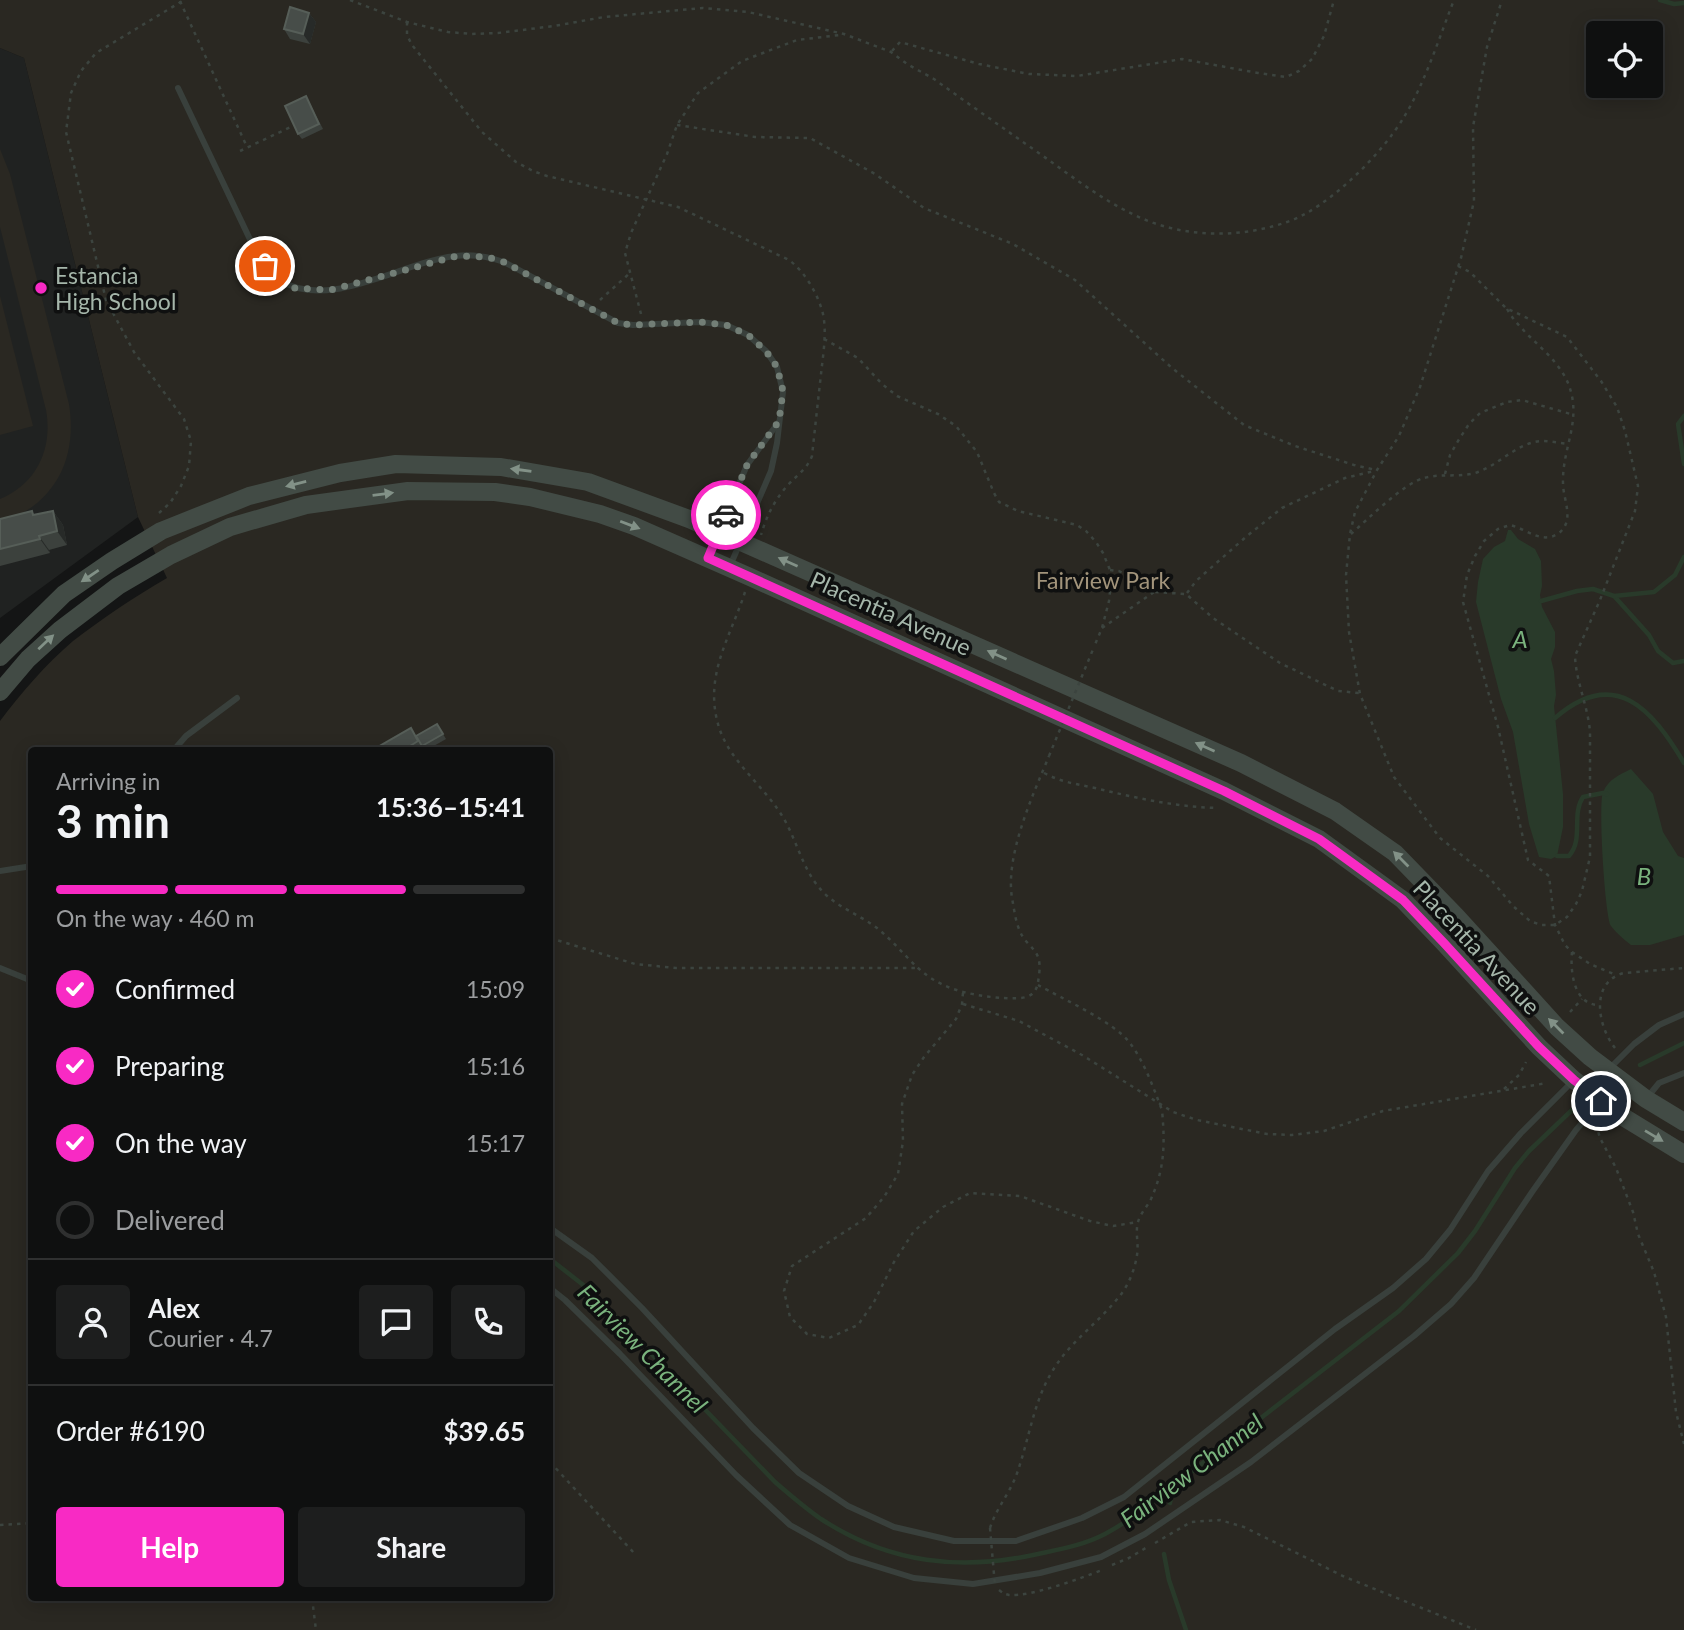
<!DOCTYPE html>
<html lang="en">
<head>
<meta charset="utf-8">
<style>
  :root { --surface:#0f1010; --page:#1d1e1e; --text:#f1f3f6; --muted:#9b9d9f; --line:#2f3030; --accent:#f82ac4 }
  body { margin:0; font-family:Lato,sans-serif; background:var(--page); color:var(--text); height:100vh; display:flex; flex-direction:column; font-size:26px; white-space:nowrap }
  * { box-sizing:border-box; margin:0 }
  p { font-size:23px; color:var(--muted) }
  .icon { flex:none; width:38px; height:38px; fill:none; stroke:currentColor; stroke-width:2; stroke-linecap:round; stroke-linejoin:round }
  .map { position:relative; flex:1; overflow:hidden }
  .details { position:absolute; left:28px; top:747px; width:525px; height:854px; display:flex; flex-direction:column; background:var(--surface); border-radius:7px; box-shadow:0 4px 18px #0003,0 0 0 2px var(--line) }
  .details>* { flex:none }
  .buttons { position:absolute; left:1586px; top:21px; display:grid; gap:14px }
  .buttons a { display:grid; place-items:center; width:77px; height:77px; border-radius:7px; background:var(--surface); box-shadow:0 4px 18px #0003,0 0 0 2px var(--line); font-size:35px }
  .pin { position:absolute; display:grid; place-items:center; width:60px; height:60px; color:#fff; margin:-30px; border:4px solid #fff; border-radius:50%; box-shadow:0 2px 7px #0007 }
  .courier { position:absolute; display:grid; place-items:center; width:70px; height:70px; margin:-35px; border:5px solid #f82ac4; border-radius:50%; background:#fff; color:#222; box-shadow:0 2px 9px #0007 }
  .headline em { font-style:normal; font-weight:700 }
  .headline div { display:flex; flex-direction:column-reverse }
  .headline { display:flex; align-items:center; justify-content:space-between; height:119px; padding:0 28px }
  h1 { font-size:46px; font-weight:700; line-height:52px }
  .bar { display:grid; grid-template-columns:repeat(4,1fr); gap:10px 7px; align-content:center; height:84px; padding:0 28px }
  .bar i { height:9px; border-radius:5px; background:var(--line) }
  .bar .current { background:var(--accent) }
  .bar p { grid-column:span 4 }
  .line { display:flex; align-items:center; gap:18px; padding:0 28px; border-top:2px solid var(--line) }
  .line div { flex:1 }
  .round { display:grid; place-items:center; flex:none; width:74px; height:74px; border-radius:7px; background:var(--page) }
  ol { padding:0 28px; list-style:none }
  li { display:flex; align-items:center; gap:21px; height:77px }
  li p { margin-inline-start:auto }
  li .icon { padding:7px; border-radius:50%; background:var(--accent); color:#fff; stroke-width:4 }
  li:last-child { color:var(--muted) }
  li i { width:38px; height:38px; border:4px solid var(--line); border-radius:50% }
  .button { display:flex; gap:14px; margin-top:auto; padding:14px 28px }
  .button a { flex:1; height:80px; border-radius:7px; background:var(--accent); color:#fff; font-size:28px; font-weight:700; line-height:80px; text-align:center }
  .button a+a { background:var(--page); color:var(--text) }
  .map>svg:first-child { display:block }
  .built { fill:#202221 }
  .green { fill:#2a2822; fill-rule:evenodd }
  .water { fill:#293a2a }
  .lines { fill:none; stroke-linecap:round; stroke-linejoin:round }
  .stream { stroke:#293a2a; stroke-width:4.5 }
  .path { stroke:#3c443f; stroke-width:2.5; stroke-dasharray:3.5 5; stroke-linecap:butt }
  .service { stroke:#39403c; stroke-width:6 }
  .secondary { stroke:#424b45; stroke-width:18 }
  .path-bridge { stroke:#3c443f; stroke-width:2.5; stroke-dasharray:3.5 5; stroke-linecap:butt }
  .wall { fill:#3c413d }
  .shaded-wall { fill:#272a28 }
  .building { fill:#474d49; stroke:#565e58; stroke-width:2 }
  .oneway { fill:#829187 }
  .done { stroke:#727e76; stroke-width:7; stroke-dasharray:0 12.6 }
  .route { stroke:#f82ac4; stroke-width:9 }
  .poi-dot { fill:#f82ac4; stroke:#0f1010; stroke-width:2.5 }
  .labels { text-anchor:middle; dominant-baseline:central; stroke-width:7; stroke-linejoin:round; paint-order:stroke }
  .poi-label { font-size:23px; fill:#a5b6aa; stroke:#0f1010; text-anchor:start }
  .park-label { font-size:23px; fill:#a2947b; stroke:#0f1010 }
  .street-label { font-size:23px; fill:#a5b6aa; stroke:#0f1010 }
  .water-label { font-size:24px; font-style:italic; fill:#7ab37d; stroke:#0f1010 }
</style>
</head>
<body>
<div class="map">
<svg width="1684" height="1630" viewBox="0 0 1684 1630">
  <rect width="100%" height="100%" fill="#141515"/>
  <!-- built -->
  <polygon class="built" points="0,48 24,58 138,517 0,618"/>
  <!-- green -->
  <g class="green">
    <path d="M0,0h1684v1630h-1684v-909c21,-28 46,-57 73,-80 30,-23 61,-44 94,-63l-29,-61 -114,-459 -24,-10zM1598,33h52v53h-52zM32,751h518v847h-518z"/>
    <path d="M0,149l10,25 59,230c9,56 -15,101 -69,119v-24c37,-15 53,-51 46,-89l-46,-183z"/>
    <polygon points="0,296 33,426 0,435"/>
  </g>
  <!-- water -->
  <g class="water">
    <polygon points="1508,530 1511,530 1518,539 1535,549 1541,561 1542,586 1540,595 1542,607 1555,632 1555,647 1551,659 1554,671 1556,695 1554,706 1563,794 1563,827 1557,856 1551,859 1539,857 1529,824 1513,732 1501,699 1476,602 1478,582 1483,559 1494,547 1505,541"/>
    <path d="M1631,769l22,25 10,38 15,24 6,2v77l-34,10h-19c-6,-5 -15,-12 -20,-19 -6,-9 -13,-123 -8,-134 6,-13 16,-17 28,-23z"/>
  </g>
  <g class="lines">
    <!-- stream -->
    <g class="stream">
      <polyline points="1660,0 1674,4 1684,3"/>
      <polyline points="1684,416 1678,424 1684,464"/>
      <polyline points="1615,597 1649,635 1658,651 1673,663 1684,661"/>
      <polyline points="1541,601 1577,591 1593,589 1614,596 1654,592 1675,575 1684,557"/>
      <path d="M1555,718c60,-52 97,-9 129,45"/>
      <path d="M1557,856h12c15,-17 2,-41 14,-59l20,-4 4,1"/>
      <polyline points="1640,1065 1684,1043"/>
      <path d="M550,1259l32,25 22,21 171,177c15,13 30,26 46,37 69,45 140,52 217,35 23,-5 46,-9 67,-20 11,-6 22,-13 32,-20l262,-203 59,-58 17,-22 40,-63 14,-17 43,-41"/>
      <polyline points="1170,1503 1173,1486"/>
      <polyline points="1164,1554 1169,1580 1186,1630"/>
    </g>
    <!-- path -->
    <g class="path">
      <path d="M350,0l57,22 41,10 24,2 26,-1 56,-7 50,-9 99,-9 45,4 96,22 47,18 16,12 27,15c36,26 72,51 109,77 34,24 68,51 108,66 43,16 93,15 136,0 40,-13 95,-68 117,-105 21,-34 35,-79 50,-117"/>
      <polyline points="180,1 247,147"/>
      <path d="M407,22v13l5,10 70,87 34,30 17,9 14,5 131,31 111,53c16,12 29,34 34,54 4,19 0,41 -2,60 -3,27 -6,54 -9,82 -5,13 -15,19 -24,29 -13,14 -22,32 -27,50"/>
      <polyline points="892,51 900,42 979,64 1029,74 1077,76 1182,59 1258,73 1286,77 1299,71 1312,59 1324,36 1334,0"/>
      <polyline points="677,125 755,137 810,138 875,174 924,208 1013,244 1075,280 1172,368 1244,425 1295,446 1354,465 1376,470"/>
      <polyline points="240,151 295,125"/>
      <path d="M1458,266l12,6 36,36 61,29 34,44 16,26 8,24 13,55 -3,25 -35,89 -25,56c1,26 13,50 15,76v125l-8,34 -6,13 -9,13 -12,8h-14l-11,-4 -17,-15 -25,-30 -48,-38 -46,-61 -34,-83 -11,-62 -3,-57 4,-41 5,-22 22,-42 22,-34 21,-49 41,-129 13,-57 -1,-74 14,-80 15,-47"/>
      <polyline points="600,300 631,272"/>
      <path d="M1507,309c16,28 48,44 61,74 15,37 -6,64 -5,100 0,12 6,25 4,37 -1,5 -4,10 -8,13 -17,12 -32,-4 -49,-8l-12,4 -14,12 -9,15 -8,19 -4,27 35,125 30,133 21,16 6,49 10,20 7,7 18,12 26,11"/>
      <polyline points="641,314 625,253 631,233 667,154 677,125 698,93 742,61 797,40 840,35"/>
      <polyline points="824,339 858,358 882,384 897,396 938,414 956,426 977,452 994,493 999,502 1018,511 1077,525 1086,531 1096,542 1103,553 1110,570 1111,582 1109,601 1102,628 1094,647"/>
      <polyline points="1445,474 1450,455 1458,441 1469,424 1480,413 1507,402 1522,400 1574,415"/>
      <polyline points="696,500 718,510"/>
      <polyline points="159,513 170,503 181,486 189,466 191,441 184,419 134,352 106,300 66,132 71,93 81,71 96,53 184,0"/>
      <path d="M1351,534c17,-15 53,-51 73,-56 17,-5 39,0 54,-6 22,-8 39,-29 63,-31 9,0 18,2 27,3"/>
      <polyline points="1110,570 1119,571 1154,592 1186,594 1213,618 1280,663 1338,691 1359,693"/>
      <path d="M745,592c-14,44 -41,82 -27,132 10,37 47,62 66,95 14,24 19,53 40,74 15,15 36,22 53,35 15,12 27,27 41,40 24,22 52,27 83,30 9,0 24,2 31,-4 6,-5 6,-12 7,-19 4,-28 -13,-26 -20,-46 -4,-10 -5,-21 -7,-31 -7,-43 21,-103 37,-142"/>
      <polyline points="1187,593 1196,581 1247,536 1282,508 1345,478 1374,471"/>
      <polyline points="1102,628 1154,592"/>
      <path d="M1044,773c17,9 32,11 51,15 41,10 81,19 123,20"/>
      <polyline points="550,938 635,964 676,968 918,968"/>
      <path d="M1572,952c-2,20 2,52 26,53"/>
      <path d="M1038,985c25,14 76,37 92,58 12,16 20,36 27,54"/>
      <polyline points="963,993 962,1004 956,1019 924,1057 912,1075 902,1104 903,1141 898,1174 884,1197 866,1218 792,1266 784,1291 790,1317 807,1334 829,1338 858,1325 874,1302 894,1262 914,1231 943,1207 970,1193 1020,1196 1090,1221 1113,1226 1138,1222"/>
      <polyline points="963,1004 1019,1021 1082,1055 1173,1112 1197,1120 1267,1134 1292,1135 1324,1131 1383,1111 1547,1083"/>
      <polyline points="1570,1012 1582,999"/>
      <path d="M1615,1048c-17,-21 -26,-66 9,-75l60,-5"/>
      <polyline points="1504,1089 1519,1075 1526,1062"/>
      <polyline points="1596,1124 1600,1138 1616,1168 1633,1212 1638,1234 1654,1272 1666,1317 1676,1412 1684,1444"/>
      <polyline points="550,1462 634,1553"/>
      <polyline points="0,1525 32,1523"/>
      <path d="M990,1528c6,-19 19,-34 26,-52 13,-35 17,-74 37,-106 17,-28 45,-47 65,-72 10,-11 17,-29 19,-43 2,-11 -2,-22 1,-33 2,-8 9,-15 13,-23 14,-31 14,-56 11,-89"/>
      <polyline points="1155,1543 1191,1522 1220,1520 1244,1527 1345,1577 1476,1630"/>
      <polyline points="1112,1565 1129,1558 1149,1546"/>
      <path d="M999,1590c4,3 5,4 10,5 21,2 73,-17 93,-25"/>
      <polyline points="312,1598 316,1630"/>
    </g>
    <!-- service -->
    <g class="service">
      <path d="M178,88l77,162c7,11 13,23 24,30 51,32 124,-19 177,-24 16,-2 33,1 48,6l114,61 15,2 67,-3 26,3 22,10 18,16 11,16 6,25 -6,51 -6,28 -41,95"/>
      <polyline points="708,558 747,465 778,423"/>
      <polyline points="173,751 186,736 237,698"/>
      <polyline points="0,871 32,866"/>
      <polyline points="0,968 32,981"/>
      <polyline points="1610,1068 1634,1044 1659,1025 1684,1014"/>
      <polyline points="1646,1099 1659,1083 1684,1073"/>
      <polyline points="550,1228 592,1258 642,1308 753,1428 799,1473 848,1506 894,1527 954,1541 1016,1541 1082,1518 1124,1497 1335,1329 1393,1288 1426,1259 1450,1230 1488,1171 1521,1133 1573,1081"/>
      <polyline points="550,1288 565,1300 620,1354 736,1475 790,1525 849,1558 914,1578 973,1584 1040,1573 1101,1557 1145,1534 1251,1462 1414,1336 1451,1304 1474,1278 1532,1192 1576,1130 1601,1101"/>
    </g>
    <!-- secondary -->
    <g class="secondary">
      <polyline points="0,657 64,594 112,561 161,531 249,496 340,473 396,464 501,467 588,482 689,519 757,549 1241,763 1335,811 1395,853 1457,917 1557,1027 1590,1057 1646,1099 1684,1122"/>
      <polyline points="0,692 28,659 60,630 118,586 171,555 230,527 306,505 408,491 495,492 530,497 600,514 634,526 750,577 1224,791 1319,839 1403,900 1444,943 1539,1047 1574,1080 1625,1118 1684,1154"/>
    </g>
    <!-- path-bridge -->
    <g class="path-bridge">
      <polyline points="1049,756 1094,647"/>
      <polyline points="1157,1097 1162,1110"/>
      <polyline points="990,1528 995,1586"/>
    </g>
  </g>
  <!-- wall -->
  <g class="wall">
    <polygon points="309,13 316,22 310,44 290,39 284,29"/>
    <polygon points="306,96 323,129 302,139 298,134"/>
    <polygon points="53,511 63,525 67,545 49,550 50,553 0,566 0,519 35,515"/>
    <polygon points="437,724 446,739 425,751 380,751 411,728 416,736"/>
  </g>
  <!-- shaded-wall -->
  <g class="shaded-wall">
    <polygon points="309,13 316,22 310,44 303,34"/>
    <polygon points="53,511 63,525 67,545 57,531"/>
    <polygon points="39,536 49,550 50,553 40,539"/>
  </g>
  <!-- building -->
  <g class="building">
    <polygon points="290,7 309,13 303,34 284,29"/>
    <polygon points="306,96 319,124 298,134 285,106"/>
    <polygon points="32,511 33,515 53,511 57,531 39,536 40,539 0,549 0,519"/>
    <polygon points="437,724 443,734 422,746 416,736"/>
    <polygon points="411,728 418,741 402,751 380,751 378,747"/>
  </g>
  <!-- one-way arrows -->
  <defs><path id="oneway-solid" d="M-6-.8H1V-3.2L6.5 0L1 3.2V.8H-6Z" transform="scale(1.75)"/></defs>
  <g class="oneway">
    <use href="#oneway-solid" transform="translate(521 470) rotate(-172)"/>
    <use href="#oneway-solid" transform="translate(296 484) rotate(166)"/>
    <use href="#oneway-solid" transform="translate(383 494) rotate(-7)"/>
    <use href="#oneway-solid" transform="translate(630 525) rotate(21)"/>
    <use href="#oneway-solid" transform="translate(788 562) rotate(-156)"/>
    <use href="#oneway-solid" transform="translate(90 576) rotate(146)"/>
    <use href="#oneway-solid" transform="translate(46 642) rotate(-43)"/>
    <use href="#oneway-solid" transform="translate(997 655) rotate(-156)"/>
    <use href="#oneway-solid" transform="translate(1205 747) rotate(-156)"/>
    <use href="#oneway-solid" transform="translate(1401 859) rotate(-135)"/>
    <use href="#oneway-solid" transform="translate(1556 1026) rotate(-135)"/>
    <use href="#oneway-solid" transform="translate(1654 1136) rotate(31)"/>
  </g>
  <g class="lines">
    <!-- done -->
    <polyline class="done" points="265,266 276,279 295,288 331,290 457,256 487,257 504,262 618,323 632,325 700,322 726,325 748,335 766,351 777,367 783,391 779,421 747,465 726,515"/>
    <!-- route -->
    <polyline class="route" points="726,515 708,558 1224,791 1319,839 1403,900 1444,943 1539,1047 1574,1080 1601,1101"/>
  </g>
  <!-- markers -->
  <circle class="poi-dot" cx="41" cy="288" r="7"/>
  <g class="labels">
    <!-- poi labels -->
    <g class="poi-label">
      <text x="55" y="275">Estancia<tspan x="55" dy="26">High School</tspan></text>
    </g>
    <!-- park labels -->
    <g class="park-label">
      <text x="1103" y="580">Fairview Park</text>
    </g>
    <!-- street labels -->
    <g class="street-label">
      <text transform="translate(891 613) rotate(24)">Placentia Avenue</text>
      <text transform="translate(1477 947) rotate(47)">Placentia Avenue</text>
    </g>
    <!-- water labels -->
    <g class="water-label">
      <text x="1520" y="638">A</text>
      <text x="1644" y="875">B</text>
      <text transform="translate(643 1348) rotate(45)">Fairview Channel</text>
      <text transform="translate(1191 1470) rotate(-37)">Fairview Channel</text>
    </g>
  </g>
</svg>
<div class="buttons">
<a><svg class="icon" aria-label="locate" viewBox="0 0 24 24"><circle cx="12" cy="12" r="6"/><path d="M12 2v4M12 18v4M2 12h4M18 12h4"/></svg></a>
</div>
<div class="pin" style="left:265px;top:266px;background:#ea580c"><svg class="icon" aria-label="bag" viewBox="0 0 24 24"><path d="M5 8h14l-1 12H6zM9 8a3 3 0 0 1 6 0"/></svg></div>
<div class="pin" style="left:1601px;top:1101px;background:#1f2937"><svg class="icon" aria-label="home" viewBox="0 0 24 24"><path d="M3 11l9-7 9 7M6 9v11h12V9"/></svg></div>
<div class="courier" style="left:726px;top:515px"><svg class="icon" aria-label="car" viewBox="0 0 24 24"><path d="M5 17H2v-5l4-1 3-4h7l3 4 3 1v5h-3M9 17h6M6 11h13"/><circle cx="7" cy="17" r="2"/><circle cx="17" cy="17" r="2"/></svg></div>
<section class="details">
<div class="headline"><div><h1>3 min</h1><p>Arriving in</p></div><em>15:36–15:41</em></div>
<div class="bar"><i class="current"></i><i class="current"></i><i class="current"></i><i></i><p>On the way · 460 m</p></div>
<ol>
<li><svg class="icon" aria-label="check" viewBox="0 0 24 24"><path d="M5 12l5 5 9-10"/></svg>Confirmed<p>15:09</p></li>
<li><svg class="icon" aria-label="check" viewBox="0 0 24 24"><path d="M5 12l5 5 9-10"/></svg>Preparing<p>15:16</p></li>
<li><svg class="icon" aria-label="check" viewBox="0 0 24 24"><path d="M5 12l5 5 9-10"/></svg>On the way<p>15:17</p></li>
<li><i></i>Delivered</li>
</ol>
<div class="line" style="height:126px"><a class="round"><svg class="icon" aria-label="person" viewBox="0 0 24 24"><circle cx="12" cy="8" r="4"/><path d="M4 21q1-7 8-7t8 7"/></svg></a><div><b>Alex</b><p>Courier · 4.7</p></div><a class="round"><svg class="icon" aria-label="chat" viewBox="0 0 24 24"><path d="M4 5h16v11H9l-5 4z"/></svg></a><a class="round"><svg class="icon" aria-label="phone" viewBox="0 0 24 24"><path d="M5 4h4l2 5-3 2q2 4 5 5l2-3 5 2v4C11 20 4 13 5 4z"/></svg></a></div>
<div class="line" style="height:91px"><div>Order #6190</div><b>$39.65</b></div>
<div class="button"><a>Help</a><a>Share</a></div>
</section>
</div>
</body>
</html>
